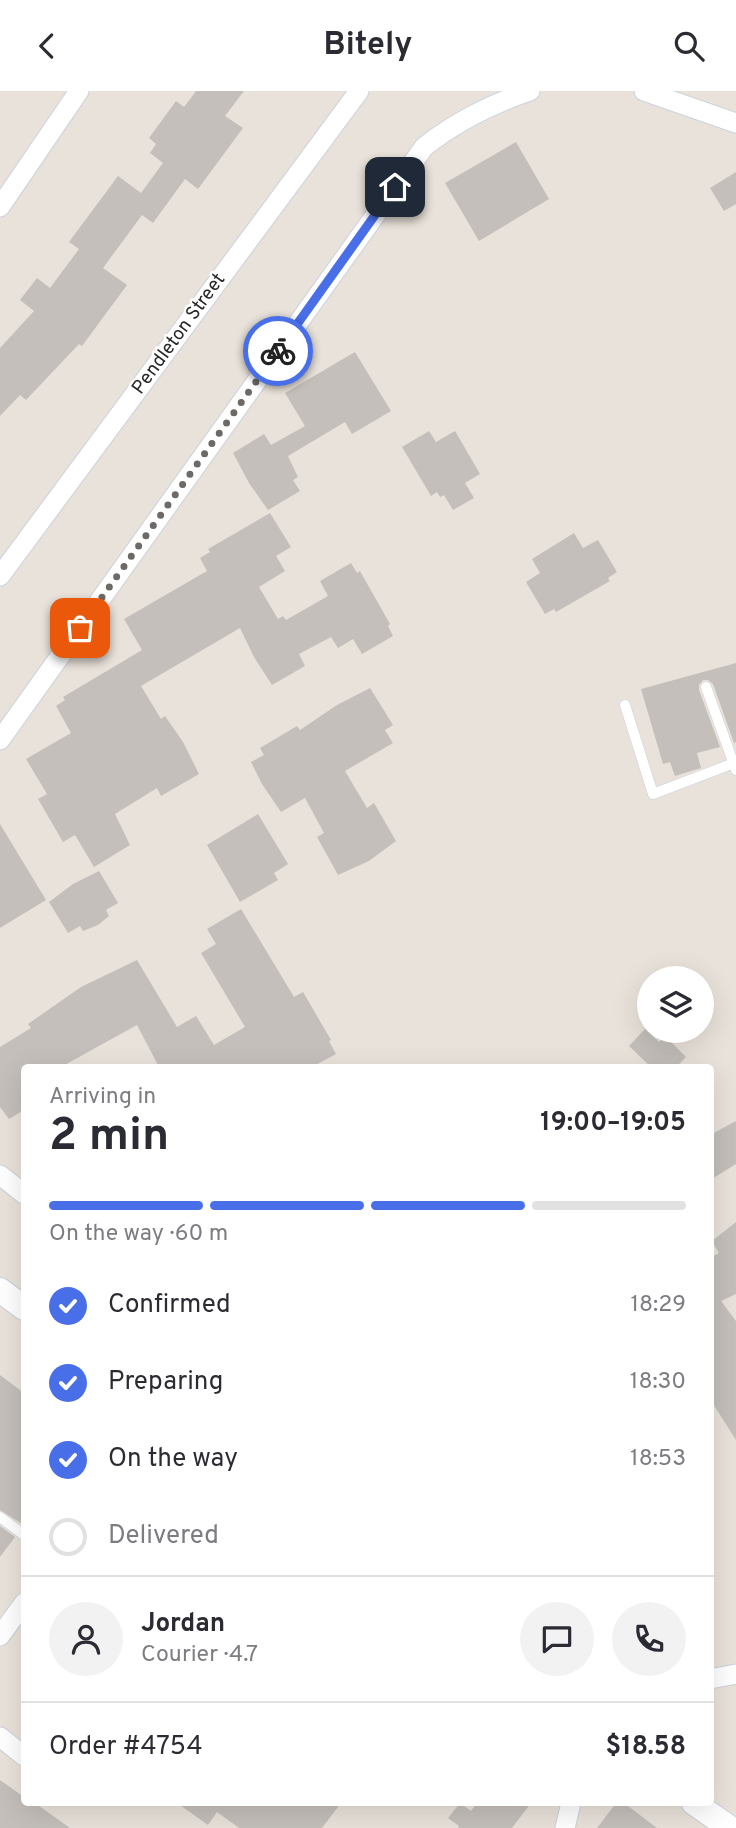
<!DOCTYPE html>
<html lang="en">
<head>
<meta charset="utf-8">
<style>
  :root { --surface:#fff; --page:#f2f2f3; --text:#2b2b33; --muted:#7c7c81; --line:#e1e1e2; --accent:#486fe8 }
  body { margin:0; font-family:Overpass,sans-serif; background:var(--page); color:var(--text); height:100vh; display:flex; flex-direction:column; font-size:26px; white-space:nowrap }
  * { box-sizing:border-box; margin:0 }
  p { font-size:23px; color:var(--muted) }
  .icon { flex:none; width:38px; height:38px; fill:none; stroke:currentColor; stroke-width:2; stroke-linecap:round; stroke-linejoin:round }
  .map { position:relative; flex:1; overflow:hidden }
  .panel { position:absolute; left:21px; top:973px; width:693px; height:742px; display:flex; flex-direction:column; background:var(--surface); border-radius:7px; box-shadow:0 7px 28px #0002 }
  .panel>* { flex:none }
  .tools { position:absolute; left:637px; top:875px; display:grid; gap:14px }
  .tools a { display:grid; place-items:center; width:77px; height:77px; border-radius:50%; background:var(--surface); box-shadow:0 7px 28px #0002; font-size:35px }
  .pin { position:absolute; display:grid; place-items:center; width:60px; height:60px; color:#fff; margin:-30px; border-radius:14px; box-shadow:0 4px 10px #0006 }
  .courier { position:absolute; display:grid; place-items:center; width:70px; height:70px; margin:-35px; border:5px solid #486fe8; border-radius:50%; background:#fff; color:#222; box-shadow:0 2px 9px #0007 }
  .headline em { font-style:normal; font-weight:700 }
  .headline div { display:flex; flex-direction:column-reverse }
  .headline { display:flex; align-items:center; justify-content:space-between; height:119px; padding:0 28px }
  h1 { font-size:46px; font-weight:700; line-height:52px }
  .bar { display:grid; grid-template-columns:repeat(4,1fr); gap:10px 7px; align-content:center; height:84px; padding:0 28px }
  .bar i { height:9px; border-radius:5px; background:var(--line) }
  .bar .selected { background:var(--accent) }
  .bar p { grid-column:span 4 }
  .line { display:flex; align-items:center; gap:18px; padding:0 28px; border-top:2px solid var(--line) }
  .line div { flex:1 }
  .round { display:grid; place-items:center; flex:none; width:74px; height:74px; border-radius:37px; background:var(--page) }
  ol { padding:0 28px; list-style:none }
  li { display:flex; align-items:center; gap:21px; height:77px }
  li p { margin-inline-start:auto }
  li .icon { padding:7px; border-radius:50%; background:var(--accent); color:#fff; stroke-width:4 }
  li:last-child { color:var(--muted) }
  li i { width:38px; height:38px; border:4px solid var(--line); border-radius:50% }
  header { display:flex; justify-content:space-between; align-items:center; height:91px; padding:0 28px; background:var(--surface); font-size:32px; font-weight:700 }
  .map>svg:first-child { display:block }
  .building { fill:#c4bfba }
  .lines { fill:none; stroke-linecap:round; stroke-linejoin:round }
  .service-casing { stroke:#cdd1db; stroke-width:11 }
  .minor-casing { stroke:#cdd1db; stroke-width:21 }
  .tertiary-casing { stroke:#cdd1db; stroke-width:26 }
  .service { stroke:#fff; stroke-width:10 }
  .minor { stroke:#fff; stroke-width:19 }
  .tertiary { stroke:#fff; stroke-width:24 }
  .done { stroke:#6c6966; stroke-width:7; stroke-dasharray:0 12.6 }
  .route { stroke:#486fe8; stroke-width:9 }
  .labels { text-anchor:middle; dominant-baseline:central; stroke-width:5; stroke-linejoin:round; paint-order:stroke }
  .street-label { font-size:19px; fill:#282828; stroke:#fff }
</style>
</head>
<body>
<header><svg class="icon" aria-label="back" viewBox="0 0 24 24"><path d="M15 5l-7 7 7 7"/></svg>Bitely<svg class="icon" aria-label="search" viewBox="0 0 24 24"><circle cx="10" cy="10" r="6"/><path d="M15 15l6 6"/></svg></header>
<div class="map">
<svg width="736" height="1737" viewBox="0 0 736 1737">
  <rect width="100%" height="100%" fill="#e9e2da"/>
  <!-- building -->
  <g class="building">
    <polygon points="196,0 244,0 225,25 243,37 198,98 185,88 153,132 142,124 103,177 127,194 82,255 79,253 26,309 20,304 0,325 0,257 34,220 20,209 37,187 50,197 79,158 69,151 118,85 141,102 163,72 150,62 156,53 149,47 176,10 184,16"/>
    <polygon points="516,51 549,108 479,150 445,92"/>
    <polygon points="736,81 736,113 724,120 710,97"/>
    <polygon points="355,261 391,320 352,343 345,331 288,365 298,386 293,389 300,400 268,419 249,392 233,362 264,343 271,354 305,335 285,302"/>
    <polygon points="429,340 436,351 455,340 480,383 465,392 474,407 453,419 444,404 440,406 437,401 431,405 402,356"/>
    <polygon points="270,422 291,456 276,465 285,480 259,496 278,528 283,525 286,529 328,505 320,490 351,472 357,482 360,480 390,533 388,535 393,545 362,563 353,548 338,557 331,546 299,563 305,575 272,594 254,566 240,537 141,595 161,628 165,625 183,651 199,683 161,705 157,697 115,723 130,754 94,776 75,744 63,751 38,708 47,703 26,668 71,642 56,615 65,609 63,606 142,559 124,528 207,480 200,467 210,461 208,458"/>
    <polygon points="574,442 583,457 598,449 617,481 608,487 610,490 556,521 554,518 545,523 526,491 540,482 532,468"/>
    <polygon points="736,572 736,651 734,652 713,593 708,589 703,589 699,594 699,599 720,656 697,662 701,677 675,685 670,671 663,673 641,598"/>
    <polygon points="370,597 393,634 385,639 393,652 345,680 367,717 374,712 396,750 369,770 338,784 317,746 324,742 305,707 281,721 262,693 251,671 264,664 260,657 297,635 300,639 337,614"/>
    <polygon points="258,723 288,773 274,782 278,789 240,811 207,754"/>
    <polygon points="0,733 46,809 0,837"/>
    <polygon points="99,780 118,812 106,819 109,825 98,834 83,840 80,835 68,842 49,811 73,793"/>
    <polygon points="241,818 294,906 303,901 331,949 329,950 336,963 312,976 159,976 137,934 61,976 24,976 24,1019 9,1028 0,1016 0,956 31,937 28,933 81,896 137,869 177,936 196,925 214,954 245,936 201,862 216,853 207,838"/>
    <polygon points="645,938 659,951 665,945 686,966 676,976 651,976 629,955"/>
    <polygon points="736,1030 736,1073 710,1089 710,1044"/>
    <polygon points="736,1131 736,1203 721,1210 736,1230 736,1349 710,1308 710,1167 719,1162 712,1150"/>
    <polygon points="0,1284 24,1302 24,1434 0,1419"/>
    <polygon points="0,1435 15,1446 0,1466"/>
    <polygon points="0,1689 24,1706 24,1712 35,1712 70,1737 0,1737"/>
    <polygon points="177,1712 341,1712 322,1737 239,1737 217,1721 208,1734"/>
    <polygon points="460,1712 471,1720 477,1712 531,1712 512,1737 458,1737 459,1735 448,1727"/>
    <polygon points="616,1712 624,1712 657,1737 597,1737"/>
  </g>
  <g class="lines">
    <!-- service casing -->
    <g class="service-casing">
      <g id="service">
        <polyline points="706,596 736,679"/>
        <polyline points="625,614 653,703 734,672"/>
        <polyline points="0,1426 24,1444"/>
      </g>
    </g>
    <!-- minor casing -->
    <g class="minor-casing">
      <g id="minor">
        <polyline points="644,0 736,32"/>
        <polyline points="0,116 79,0"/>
        <polyline points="0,485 359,0"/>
        <path d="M0,649l424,-593c30,-24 69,-44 106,-56"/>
        <polyline points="0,1084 24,1103"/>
        <polyline points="0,1545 24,1512"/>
        <polyline points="710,1588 736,1583"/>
        <polyline points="0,1646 24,1665"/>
        <polyline points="565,1737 571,1712"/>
      </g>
    </g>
    <!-- tertiary casing -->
    <g class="tertiary-casing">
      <g id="tertiary">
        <polyline points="0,1199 24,1217"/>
        <polyline points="694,1712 730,1737"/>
      </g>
    </g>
    <!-- service -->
    <use href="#service" class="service"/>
    <!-- minor -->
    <use href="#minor" class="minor"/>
    <!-- tertiary -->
    <use href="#tertiary" class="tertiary"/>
  </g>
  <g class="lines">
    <!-- done -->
    <polyline class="done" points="80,537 278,260"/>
    <!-- route -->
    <polyline class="route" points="278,260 395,96"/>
  </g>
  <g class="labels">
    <!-- street labels -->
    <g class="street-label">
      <text transform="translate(179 243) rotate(-54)">Pendleton Street</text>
    </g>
  </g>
</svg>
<div class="tools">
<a><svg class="icon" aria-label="layers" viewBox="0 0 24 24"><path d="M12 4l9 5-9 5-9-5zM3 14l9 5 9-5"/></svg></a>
</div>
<div class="pin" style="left:80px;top:537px;background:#ea580c"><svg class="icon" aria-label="bag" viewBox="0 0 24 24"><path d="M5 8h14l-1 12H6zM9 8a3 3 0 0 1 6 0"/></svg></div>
<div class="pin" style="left:395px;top:96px;background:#1f2937"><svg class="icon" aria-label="home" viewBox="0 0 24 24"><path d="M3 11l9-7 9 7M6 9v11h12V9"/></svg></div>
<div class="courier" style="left:278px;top:260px"><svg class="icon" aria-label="bike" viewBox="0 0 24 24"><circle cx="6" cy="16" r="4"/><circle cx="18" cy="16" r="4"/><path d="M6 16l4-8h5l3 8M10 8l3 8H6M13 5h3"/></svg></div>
<section class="panel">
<div class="headline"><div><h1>2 min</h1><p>Arriving in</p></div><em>19:00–19:05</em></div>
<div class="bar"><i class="selected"></i><i class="selected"></i><i class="selected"></i><i></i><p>On the way · 60 m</p></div>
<ol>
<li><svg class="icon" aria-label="check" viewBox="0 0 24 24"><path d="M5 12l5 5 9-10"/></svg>Confirmed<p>18:29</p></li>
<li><svg class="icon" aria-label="check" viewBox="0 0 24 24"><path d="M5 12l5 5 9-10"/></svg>Preparing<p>18:30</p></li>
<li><svg class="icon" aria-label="check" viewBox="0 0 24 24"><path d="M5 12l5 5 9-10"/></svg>On the way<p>18:53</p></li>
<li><i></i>Delivered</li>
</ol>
<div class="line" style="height:126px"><a class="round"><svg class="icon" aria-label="person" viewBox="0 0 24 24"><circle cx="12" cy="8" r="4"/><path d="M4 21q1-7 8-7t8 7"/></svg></a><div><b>Jordan</b><p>Courier · 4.7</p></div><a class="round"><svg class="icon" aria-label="chat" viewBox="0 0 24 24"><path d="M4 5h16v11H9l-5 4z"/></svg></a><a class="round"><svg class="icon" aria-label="phone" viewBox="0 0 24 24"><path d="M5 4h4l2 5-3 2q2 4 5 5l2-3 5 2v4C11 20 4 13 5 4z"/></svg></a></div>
<div class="line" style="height:91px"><div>Order #4754</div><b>$18.58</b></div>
</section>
</div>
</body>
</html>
